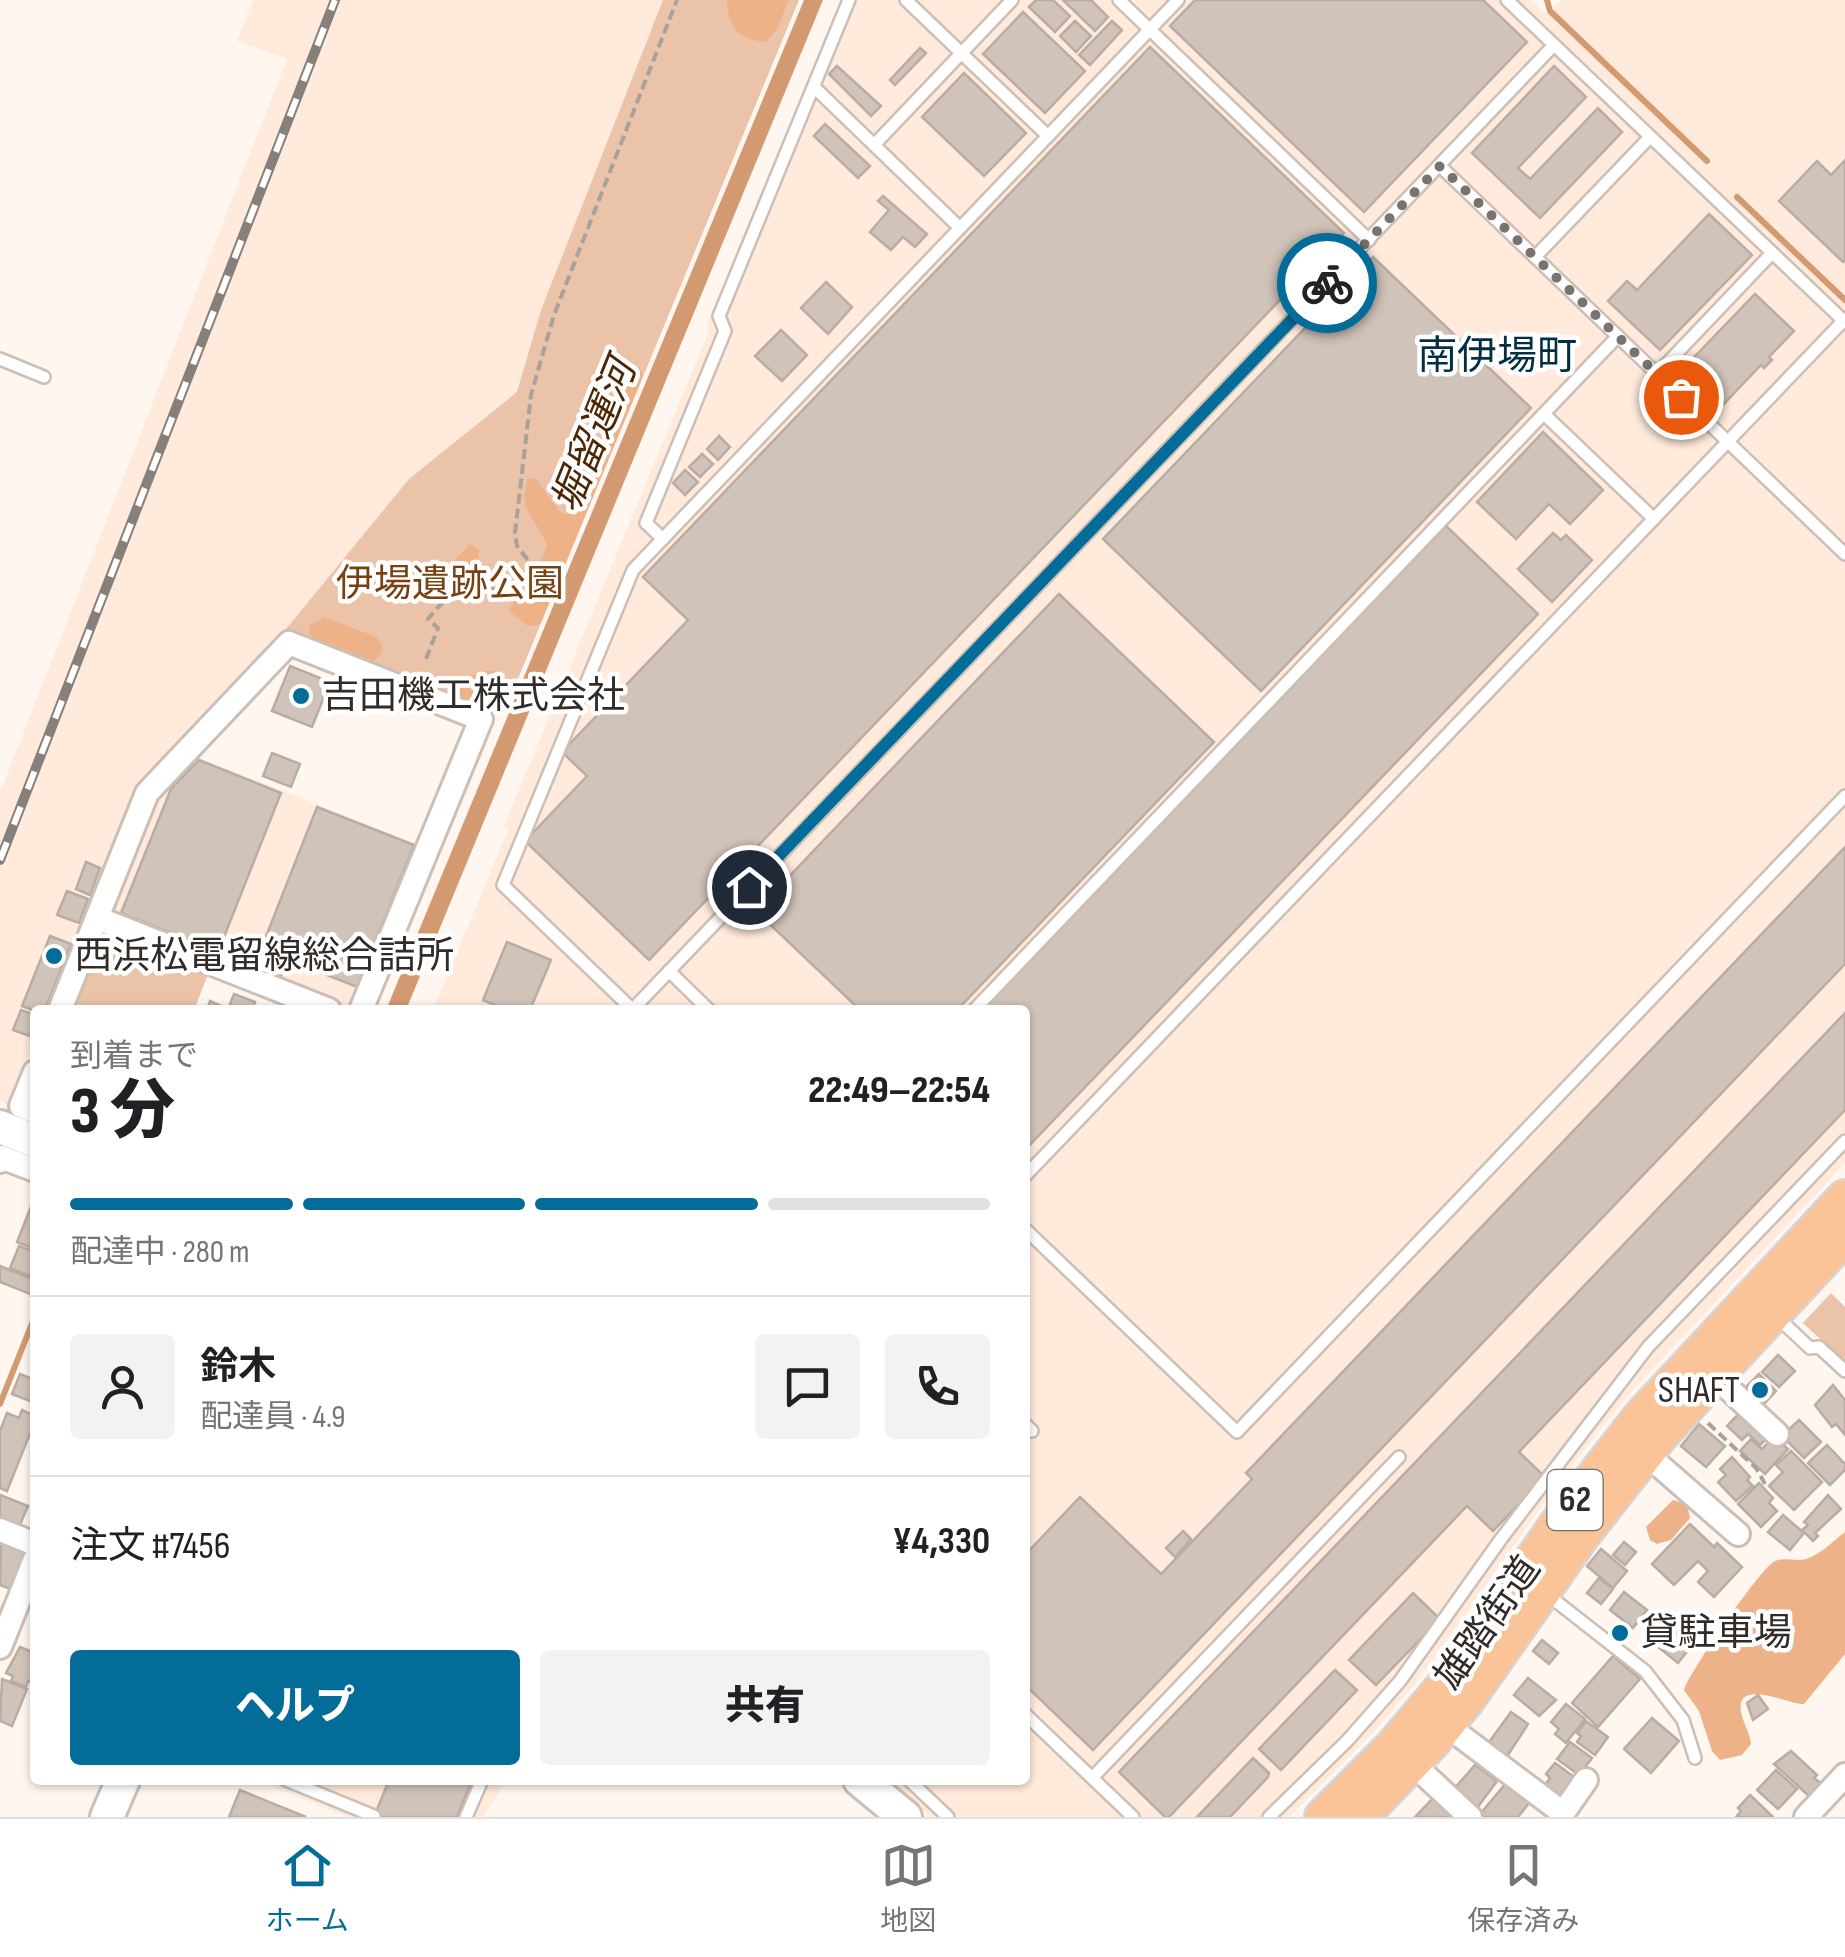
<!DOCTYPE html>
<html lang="ja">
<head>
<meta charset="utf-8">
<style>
  :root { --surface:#fff; --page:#f2f2f2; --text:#202124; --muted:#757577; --line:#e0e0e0; --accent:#036c99 }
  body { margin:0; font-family:"Sofia Sans Condensed","Noto Sans JP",sans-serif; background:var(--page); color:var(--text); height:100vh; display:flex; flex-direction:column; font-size:38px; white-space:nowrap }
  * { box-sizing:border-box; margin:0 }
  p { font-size:32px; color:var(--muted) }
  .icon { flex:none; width:55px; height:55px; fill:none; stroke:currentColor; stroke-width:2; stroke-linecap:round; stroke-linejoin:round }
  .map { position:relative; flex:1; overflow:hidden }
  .drawer { position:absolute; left:30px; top:1005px; width:1000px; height:780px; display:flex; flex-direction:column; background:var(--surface); border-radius:10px; box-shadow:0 2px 8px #0004 }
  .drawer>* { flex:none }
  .pin { position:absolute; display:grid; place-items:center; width:85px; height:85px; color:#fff; margin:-42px; border:5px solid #fff; border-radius:50%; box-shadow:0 2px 10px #0007 }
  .courier { position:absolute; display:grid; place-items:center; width:100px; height:100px; margin:-50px; border:8px solid #036c99; border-radius:50%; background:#fff; color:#222; box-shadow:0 2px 12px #0007 }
  .head em { font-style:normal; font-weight:800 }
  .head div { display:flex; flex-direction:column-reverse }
  .head { display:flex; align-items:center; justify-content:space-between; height:170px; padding:0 40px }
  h1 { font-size:65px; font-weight:800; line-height:75px }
  .bar { display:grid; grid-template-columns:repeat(4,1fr); gap:15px 10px; align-content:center; height:120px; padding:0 40px }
  .bar i { height:12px; border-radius:8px; background:var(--line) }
  .bar .active { background:var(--accent) }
  .bar p { grid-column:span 4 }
  .line { display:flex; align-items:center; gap:25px; padding:0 40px; border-top:2px solid var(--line) }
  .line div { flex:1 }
  .round { display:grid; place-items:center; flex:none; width:105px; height:105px; border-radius:10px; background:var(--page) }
  .button { display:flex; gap:20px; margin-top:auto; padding:20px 40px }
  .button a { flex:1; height:115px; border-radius:10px; background:var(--accent); color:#fff; font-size:40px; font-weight:800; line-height:115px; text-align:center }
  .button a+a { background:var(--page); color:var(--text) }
  .tabs { display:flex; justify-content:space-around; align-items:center; height:140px; border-top:2px solid var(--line); background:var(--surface); font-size:28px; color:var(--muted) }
  .tabs a { display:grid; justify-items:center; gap:5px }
  .tabs .active { color:var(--accent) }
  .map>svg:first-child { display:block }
  .built { fill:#ffeadb }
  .green { fill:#eac3a8 }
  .forest { fill:#eeb288 }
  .water { fill:#d39970 }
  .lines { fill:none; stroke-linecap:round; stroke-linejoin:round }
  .stream { stroke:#d39970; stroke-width:6 }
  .building { fill:#d0c3b9; stroke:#baaca3; stroke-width:2.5 }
  .lane-casing { stroke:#ccbfb5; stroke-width:16 }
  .street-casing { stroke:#ccbfb5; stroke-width:28 }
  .secondary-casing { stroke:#ccbfb5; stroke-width:38 }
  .primary-casing { stroke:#d6d5d4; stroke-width:40 }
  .path { stroke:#a9a19c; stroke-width:4; stroke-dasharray:10 5; stroke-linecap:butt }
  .lane { stroke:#fff; stroke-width:11 }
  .street { stroke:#fff; stroke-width:22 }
  .secondary { stroke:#fff; stroke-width:32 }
  .primary { stroke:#fac398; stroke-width:35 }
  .rail-casing { stroke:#86807b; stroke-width:10 }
  .rail { stroke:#fff; stroke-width:6; stroke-dasharray:19; stroke-linecap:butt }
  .done { stroke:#79736e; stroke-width:10; stroke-dasharray:0 18 }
  .route { stroke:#036c99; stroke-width:12 }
  .poi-dot { fill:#036c99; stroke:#fff; stroke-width:4 }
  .labels { text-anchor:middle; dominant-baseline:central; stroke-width:9; stroke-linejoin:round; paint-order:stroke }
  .shield { fill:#fff; stroke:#6f6b68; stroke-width:2.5 }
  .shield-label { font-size:35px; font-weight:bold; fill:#312c28 }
  .park-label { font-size:38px; fill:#784111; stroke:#fff }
  .poi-label { font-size:38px; fill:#312c28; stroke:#fff; text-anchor:start }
  .street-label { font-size:38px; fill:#312c28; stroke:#fff }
  .neighbourhood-label { font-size:40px; fill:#032f45; stroke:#fff }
  .water-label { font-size:40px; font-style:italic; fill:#4c2605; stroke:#fff }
</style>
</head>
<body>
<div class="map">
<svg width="1845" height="1817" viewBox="0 0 1845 1817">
  <rect width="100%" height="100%" fill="#fff6f0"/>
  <!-- built -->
  <g class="built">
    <polygon points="253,0 663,0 541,310 517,393 409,479 286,629 136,786 47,1010 35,1010 35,1039 9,1105 0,1101 0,793 287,59 237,41"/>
    <polygon points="841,0 1532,0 1546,14 1561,0 1845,0 1845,1163 1623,1401 1560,1480 1428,1668 1375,1731 1289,1817 931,1817 887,1780 1025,1780 1025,1010 433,1010 509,828 504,826 709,331 707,325"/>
    <polygon points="197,757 417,844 351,1002 343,1006 117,916 113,908 157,800"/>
    <polygon points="257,1780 506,1780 483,1817 347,1817"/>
  </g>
  <!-- green -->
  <g class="green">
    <polygon points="663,0 799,0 503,715 286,629 409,479 517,392 541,310"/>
    <polygon points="110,933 209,972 194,1010 73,1010 102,936"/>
    <polygon points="1831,1293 1845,1307 1845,1362 1803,1323"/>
  </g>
  <!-- forest -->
  <g class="forest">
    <path d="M727,0h62l-13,31 -11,11c-27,-3 -37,-15 -38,-42z"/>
    <path d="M633,367h6l4,9 -101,244 -3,5 -11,1 -19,-15 8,-18 15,-8 15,-40c-11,-28 -30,-33 -19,-67l8,1 24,33 8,3z"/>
    <path d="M470,544l9,6 -3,29c-6,5 -43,22 -50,21v-9z"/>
    <path d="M325,617l51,20 6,7v9c-6,6 -6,9 -15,8 -17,-2 -47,-16 -58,-27l1,-9z"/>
    <path d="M488,670l10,2c8,12 6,23 -2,36l-8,1 -36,-16 9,-14z"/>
    <polygon points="1673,1500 1687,1504 1690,1518 1671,1540 1657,1544 1650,1540 1646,1527"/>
    <path d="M1845,1532v122l-41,50c-14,1 -69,-27 -63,8 2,11 9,21 10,32l-9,11 -22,5 -8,-9 -13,-40 -15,-21c5,-17 76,-122 91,-129 9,-4 21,1 31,-2 14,-4 27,-18 39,-27z"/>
  </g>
  <!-- water -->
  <polygon class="water" points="804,0 823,0 406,1010 386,1010"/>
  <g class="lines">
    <!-- stream -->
    <g class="stream">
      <polyline points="1547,0 1550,11 1707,161"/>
      <polyline points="1737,197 1845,300"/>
      <polyline points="0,1404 35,1316"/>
    </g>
  </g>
  <!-- building -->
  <g class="building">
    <polygon points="1036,0 1053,0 1070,16 1055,32 1029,7"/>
    <polygon points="1063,0 1091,0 1108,17 1095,31"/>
    <polygon points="1195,0 1483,0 1527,42 1364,212 1170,26"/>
    <polygon points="1023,12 1085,71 1045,113 983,54"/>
    <polygon points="1075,21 1091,36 1076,52 1060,36"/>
    <polygon points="1112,21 1122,30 1090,65 1079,55"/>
    <polygon points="1150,47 1344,233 649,960 525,841 587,776 562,752 688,620 643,577"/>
    <polygon points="920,48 926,53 895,85 890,80"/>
    <polygon points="837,66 881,106 871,116 829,74"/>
    <polygon points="1554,66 1586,97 1518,168 1530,179 1598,108 1622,132 1540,218 1472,153"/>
    <polygon points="964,73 1026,133 984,176 922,117"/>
    <polygon points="825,124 870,166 858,178 814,136"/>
    <polygon points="1845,160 1845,260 1843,262 1779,201 1817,161 1831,175"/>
    <polygon points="883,196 927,234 915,247 903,237 891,250 870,232 889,210 878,201"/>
    <polygon points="1709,214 1752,255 1660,350 1608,301 1627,281 1637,290"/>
    <polygon points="1373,257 1531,408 1261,691 1103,539"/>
    <polygon points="826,282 852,307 828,334 801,308"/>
    <polygon points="1755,294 1794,331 1769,357 1772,360 1764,368 1761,365 1721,407 1705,392 1699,398 1676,376"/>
    <polygon points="781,330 807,355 782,381 755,356"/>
    <polygon points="1543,432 1603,490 1570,524 1549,504 1516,539 1477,502"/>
    <polygon points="719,436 730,447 718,460 707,449"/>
    <polygon points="702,454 713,464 700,477 689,467"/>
    <polygon points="685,470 698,482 685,495 673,483"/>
    <polygon points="1446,526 1538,614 1025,1150 1025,1010 983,1010"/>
    <polygon points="1553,533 1561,540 1566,535 1592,560 1552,602 1518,569"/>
    <polygon points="1059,594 1214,742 957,1010 860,1010 756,911"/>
    <polygon points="290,666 330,682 312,727 272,711"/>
    <polygon points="272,753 300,764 291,787 263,776"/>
    <polygon points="199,760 281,793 218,952 121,913 171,789"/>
    <polygon points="317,807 414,845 357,987 261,949"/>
    <polygon points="1845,847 1845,964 1093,1750 1025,1685 1025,1555 1080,1497 1161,1574 1252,1479 1246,1473"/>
    <polygon points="86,862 100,868 90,895 76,889"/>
    <polygon points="67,891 88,899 79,923 57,915"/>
    <polygon points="50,936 71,944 45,1010 35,1011 22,1006"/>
    <polygon points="507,942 551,960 530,1010 498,1010 499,1007 483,1000"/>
    <polygon points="269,955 282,960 280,965 285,967 280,979 262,971"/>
    <polygon points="234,994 255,1002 252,1010 207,1010 210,1001 228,1009"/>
    <polygon points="21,1010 35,1015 30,1036 13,1030"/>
    <polygon points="1845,1013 1845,1110 1519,1452 1545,1477 1493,1531 1467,1506 1169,1817 1165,1817 1119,1772"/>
    <polygon points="32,1204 35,1205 35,1249 17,1242"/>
    <polygon points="19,1246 35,1252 35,1278 10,1268"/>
    <polygon points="0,1266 35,1280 35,1296 0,1282"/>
    <polygon points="1778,1355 1795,1371 1779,1387 1762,1372"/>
    <polygon points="20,1374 35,1380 35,1403 12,1394"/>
    <polygon points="1759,1374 1776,1391 1762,1406 1744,1389"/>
    <polygon points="1833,1385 1845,1400 1845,1435 1836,1424 1832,1427 1815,1405"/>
    <polygon points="1744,1408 1771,1434 1760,1445 1748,1434 1742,1440 1727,1426"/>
    <polygon points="22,1410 35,1416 35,1421 7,1491 0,1488 0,1431 7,1413 19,1418"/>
    <polygon points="1799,1420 1821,1442 1804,1458 1782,1436"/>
    <polygon points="1699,1424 1725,1446 1706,1467 1681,1446"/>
    <polygon points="1774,1436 1788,1449 1765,1474 1740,1451 1751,1439 1762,1449"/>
    <polygon points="1827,1445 1845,1464 1845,1470 1830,1485 1808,1463"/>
    <polygon points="1791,1451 1822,1482 1794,1510 1769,1486 1783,1472 1776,1465"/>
    <polygon points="1732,1457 1750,1477 1747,1480 1753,1486 1736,1501 1718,1482 1726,1475 1720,1469"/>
    <polygon points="1759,1483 1773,1498 1769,1503 1777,1511 1761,1527 1738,1504"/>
    <polygon points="0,1495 28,1506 19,1527 0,1520"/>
    <polygon points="1828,1495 1841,1509 1815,1533 1818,1536 1813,1541 1802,1530 1808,1525 1804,1522"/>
    <polygon points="1783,1515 1804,1533 1790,1550 1768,1532"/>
    <polygon points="1690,1524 1714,1547 1717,1543 1742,1567 1714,1597 1698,1582 1708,1571 1698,1561 1674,1585 1652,1564"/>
    <polygon points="1183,1531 1191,1539 1175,1557 1166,1548"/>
    <polygon points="1,1540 24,1549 22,1554 27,1555 13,1590 0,1585"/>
    <polygon points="1624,1542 1636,1552 1625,1565 1613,1555"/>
    <polygon points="1601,1549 1627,1571 1613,1588 1587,1566"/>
    <polygon points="1599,1578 1613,1589 1601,1604 1587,1593"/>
    <polygon points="1624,1592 1647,1610 1633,1628 1610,1610"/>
    <polygon points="1413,1593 1440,1619 1376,1685 1349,1660"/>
    <polygon points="1684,1612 1705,1629 1678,1663 1657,1646"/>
    <polygon points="1542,1640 1558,1653 1549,1664 1533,1651"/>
    <polygon points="20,1647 35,1653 35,1684 28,1681 26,1687 11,1681 13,1676 6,1673"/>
    <polygon points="1613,1656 1640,1679 1598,1727 1572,1703"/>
    <polygon points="1335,1670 1357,1690 1281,1770 1259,1749"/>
    <polygon points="1528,1678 1556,1700 1539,1716 1514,1695"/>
    <polygon points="2,1679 27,1689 12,1726 0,1721"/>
    <polygon points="1758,1695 1768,1709 1753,1720 1747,1703"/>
    <polygon points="1566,1704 1585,1719 1566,1743 1555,1734 1559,1729 1551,1722"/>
    <polygon points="1511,1712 1528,1724 1506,1758 1487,1745"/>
    <polygon points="1652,1718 1679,1741 1651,1773 1624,1749"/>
    <polygon points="1586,1721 1608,1737 1595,1755 1577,1742 1581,1736 1577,1733"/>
    <polygon points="1570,1742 1592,1758 1579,1775 1557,1759"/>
    <polygon points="1791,1751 1817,1775 1814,1778 1823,1785 1811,1798 1774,1764"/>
    <polygon points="1253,1758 1269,1773 1268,1777 1230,1817 1197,1817"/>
    <polygon points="1555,1763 1577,1779 1560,1801 1543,1788 1550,1778 1546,1774"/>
    <polygon points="1475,1765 1497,1781 1477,1808 1453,1790"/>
    <polygon points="1776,1770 1797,1789 1778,1809 1757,1790"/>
    <polygon points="389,1780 472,1780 457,1817 374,1817"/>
    <polygon points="1507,1782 1530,1802 1518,1817 1484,1817 1480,1814"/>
    <polygon points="240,1790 306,1817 229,1817"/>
    <polygon points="1750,1795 1773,1817 1736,1817 1741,1811 1738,1808"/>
    <polygon points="1435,1796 1457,1817 1415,1817"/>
  </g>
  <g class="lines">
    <!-- lane casing -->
    <g class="lane-casing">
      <g id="lane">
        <polyline points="906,0 1048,136"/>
        <polyline points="1119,0 1369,240"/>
        <polyline points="1507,0 1845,322"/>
        <polyline points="814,87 960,228"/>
        <polyline points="874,145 1012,0"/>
        <polyline points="1440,166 1845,554"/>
        <polyline points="1535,257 1650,137"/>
        <polyline points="0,359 44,377"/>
        <polyline points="1657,374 1772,253"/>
        <polyline points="1544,414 1654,519"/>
        <polyline points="663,539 646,523 725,331 719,316 849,0"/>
        <polyline points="669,971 709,1010"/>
        <polyline points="632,1009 503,885 633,570 1178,0"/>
        <polyline points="632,1010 1554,45"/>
        <polyline points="974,1010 1618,336"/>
        <polyline points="1025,1176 1845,319"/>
        <polyline points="1025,1229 1237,1432 1845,796"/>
        <polyline points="1776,1316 1810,1348 1819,1347 1845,1371"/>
        <polyline points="1025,1424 1032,1431"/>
        <polyline points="1548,1595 1645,1671 1683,1720 1695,1758"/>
        <polyline points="1025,1714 1133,1817"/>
        <polyline points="1092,1778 1399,1457"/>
        <polyline points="286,1780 374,1816"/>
        <polyline points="909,1780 948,1817"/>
        <polyline points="466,1817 482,1780"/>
        <polyline points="1269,1817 1347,1741 1400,1681 1501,1539 1648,1347 1845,1141"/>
      </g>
    </g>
    <!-- street casing -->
    <g class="street-casing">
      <g id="street">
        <polyline points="97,918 329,1010"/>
        <polyline points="60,1010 147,793 289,643 481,719 361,1010"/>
        <polyline points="35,1072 21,1106 35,1112"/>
        <polyline points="0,1161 1,1157 35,1170"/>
        <polyline points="1714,1375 1777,1434"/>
        <polyline points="1645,1453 1738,1534"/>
        <polyline points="0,1530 35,1544"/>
        <polyline points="0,1647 35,1559"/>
        <polyline points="1446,1725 1563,1813 1586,1780"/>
        <polyline points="1412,1763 1470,1817"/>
        <polyline points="1806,1817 1845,1775"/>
      </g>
    </g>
    <!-- secondary casing -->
    <g class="secondary-casing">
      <g id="secondary">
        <polyline points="0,1127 35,1141"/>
        <polyline points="860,1780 905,1817"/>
        <polyline points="107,1817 123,1780"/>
      </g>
    </g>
    <!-- primary casing -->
    <g class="primary-casing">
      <g id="primary">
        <polyline points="1323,1817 1393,1747 1447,1683 1560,1521 1641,1417 1845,1198"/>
        <polyline points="1360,1817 1431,1743 1467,1699 1581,1536 1661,1434 1845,1236"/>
      </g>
    </g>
    <!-- path -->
    <g class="path">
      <path d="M426,659l12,-31 -10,-9c7,-8 14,-18 24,-23 23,-12 61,1 78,-20l1,-12 -14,-18 -2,-13 16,-138 23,-80 123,-315"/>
      <polyline points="1708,1423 1756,1468 1765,1484"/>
    </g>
    <!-- lane -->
    <use href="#lane" class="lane"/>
    <!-- street -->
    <use href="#street" class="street"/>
    <!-- secondary -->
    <use href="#secondary" class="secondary"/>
    <!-- primary -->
    <use href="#primary" class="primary"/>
    <!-- rail casing -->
    <g class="rail-casing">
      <polyline id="rail" points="0,860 335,0"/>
    </g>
    <!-- rail -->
    <use href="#rail" class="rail"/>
  </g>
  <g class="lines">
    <!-- done -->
    <polyline class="done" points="1327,283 1440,166 1681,397"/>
    <!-- route -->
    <polyline class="route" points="749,887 1327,283"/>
  </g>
  <!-- markers -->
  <g class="poi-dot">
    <circle cx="301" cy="696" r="10"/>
    <circle cx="54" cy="956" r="10"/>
    <circle cx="1760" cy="1390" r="10"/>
    <circle cx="1620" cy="1633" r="10"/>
  </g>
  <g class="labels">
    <!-- shield labels -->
    <rect class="shield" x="1547.5" y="1470" width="55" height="60" rx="8"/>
    <g class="shield-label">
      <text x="1575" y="1500">62</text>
    </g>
    <!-- park labels -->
    <g class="park-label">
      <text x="450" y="584">伊場遺跡公園</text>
    </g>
    <!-- poi labels -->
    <g class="poi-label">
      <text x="321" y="696">吉田機工株式会社</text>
      <text x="74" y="956">西浜松電留線総合詰所</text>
      <text x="1740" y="1390" text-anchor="end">SHAFT</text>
      <text x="1640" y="1633">貸駐車場</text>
    </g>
    <!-- street labels -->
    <g class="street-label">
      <text transform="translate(1488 1623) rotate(-55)">雄踏街道</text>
    </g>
    <!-- neighbourhood labels -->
    <g class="neighbourhood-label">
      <text x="1497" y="357">南伊場町</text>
    </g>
    <!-- water labels -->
    <g class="water-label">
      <text transform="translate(595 436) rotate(-68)">堀留運河</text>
    </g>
  </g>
</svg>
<div class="pin" style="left:1681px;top:397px;background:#ea580c"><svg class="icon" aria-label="bag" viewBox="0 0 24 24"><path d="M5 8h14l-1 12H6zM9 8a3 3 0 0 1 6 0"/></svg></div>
<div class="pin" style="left:749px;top:887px;background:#1f2937"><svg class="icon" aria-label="home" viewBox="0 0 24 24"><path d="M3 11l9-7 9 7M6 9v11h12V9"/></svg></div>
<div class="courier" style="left:1327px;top:283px"><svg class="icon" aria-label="bike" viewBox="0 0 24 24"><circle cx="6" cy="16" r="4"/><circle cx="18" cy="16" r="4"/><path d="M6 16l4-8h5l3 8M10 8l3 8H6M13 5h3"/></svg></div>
<section class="drawer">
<div class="head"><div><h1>3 分</h1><p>到着まで</p></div><em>22:49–22:54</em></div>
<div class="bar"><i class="active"></i><i class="active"></i><i class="active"></i><i></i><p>配達中 · 280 m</p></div>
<div class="line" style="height:180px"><a class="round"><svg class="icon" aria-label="person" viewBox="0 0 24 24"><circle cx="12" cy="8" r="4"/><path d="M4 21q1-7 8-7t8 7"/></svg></a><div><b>鈴木</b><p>配達員 · 4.9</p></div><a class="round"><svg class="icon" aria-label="chat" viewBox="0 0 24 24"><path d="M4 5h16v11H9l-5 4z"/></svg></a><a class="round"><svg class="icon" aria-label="phone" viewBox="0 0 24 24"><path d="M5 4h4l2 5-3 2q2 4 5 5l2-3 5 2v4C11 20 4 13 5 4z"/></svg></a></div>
<div class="line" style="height:130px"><div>注文 #7456</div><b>¥4,330</b></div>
<div class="button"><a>ヘルプ</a><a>共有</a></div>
</section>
</div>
<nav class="tabs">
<a class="active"><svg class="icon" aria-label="home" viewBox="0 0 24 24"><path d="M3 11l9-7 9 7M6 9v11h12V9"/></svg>ホーム</a>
<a><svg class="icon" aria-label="map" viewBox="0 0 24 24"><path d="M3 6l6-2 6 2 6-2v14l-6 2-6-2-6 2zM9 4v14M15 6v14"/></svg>地図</a>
<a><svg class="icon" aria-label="saved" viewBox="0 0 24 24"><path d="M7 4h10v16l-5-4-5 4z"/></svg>保存済み</a>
</nav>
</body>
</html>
